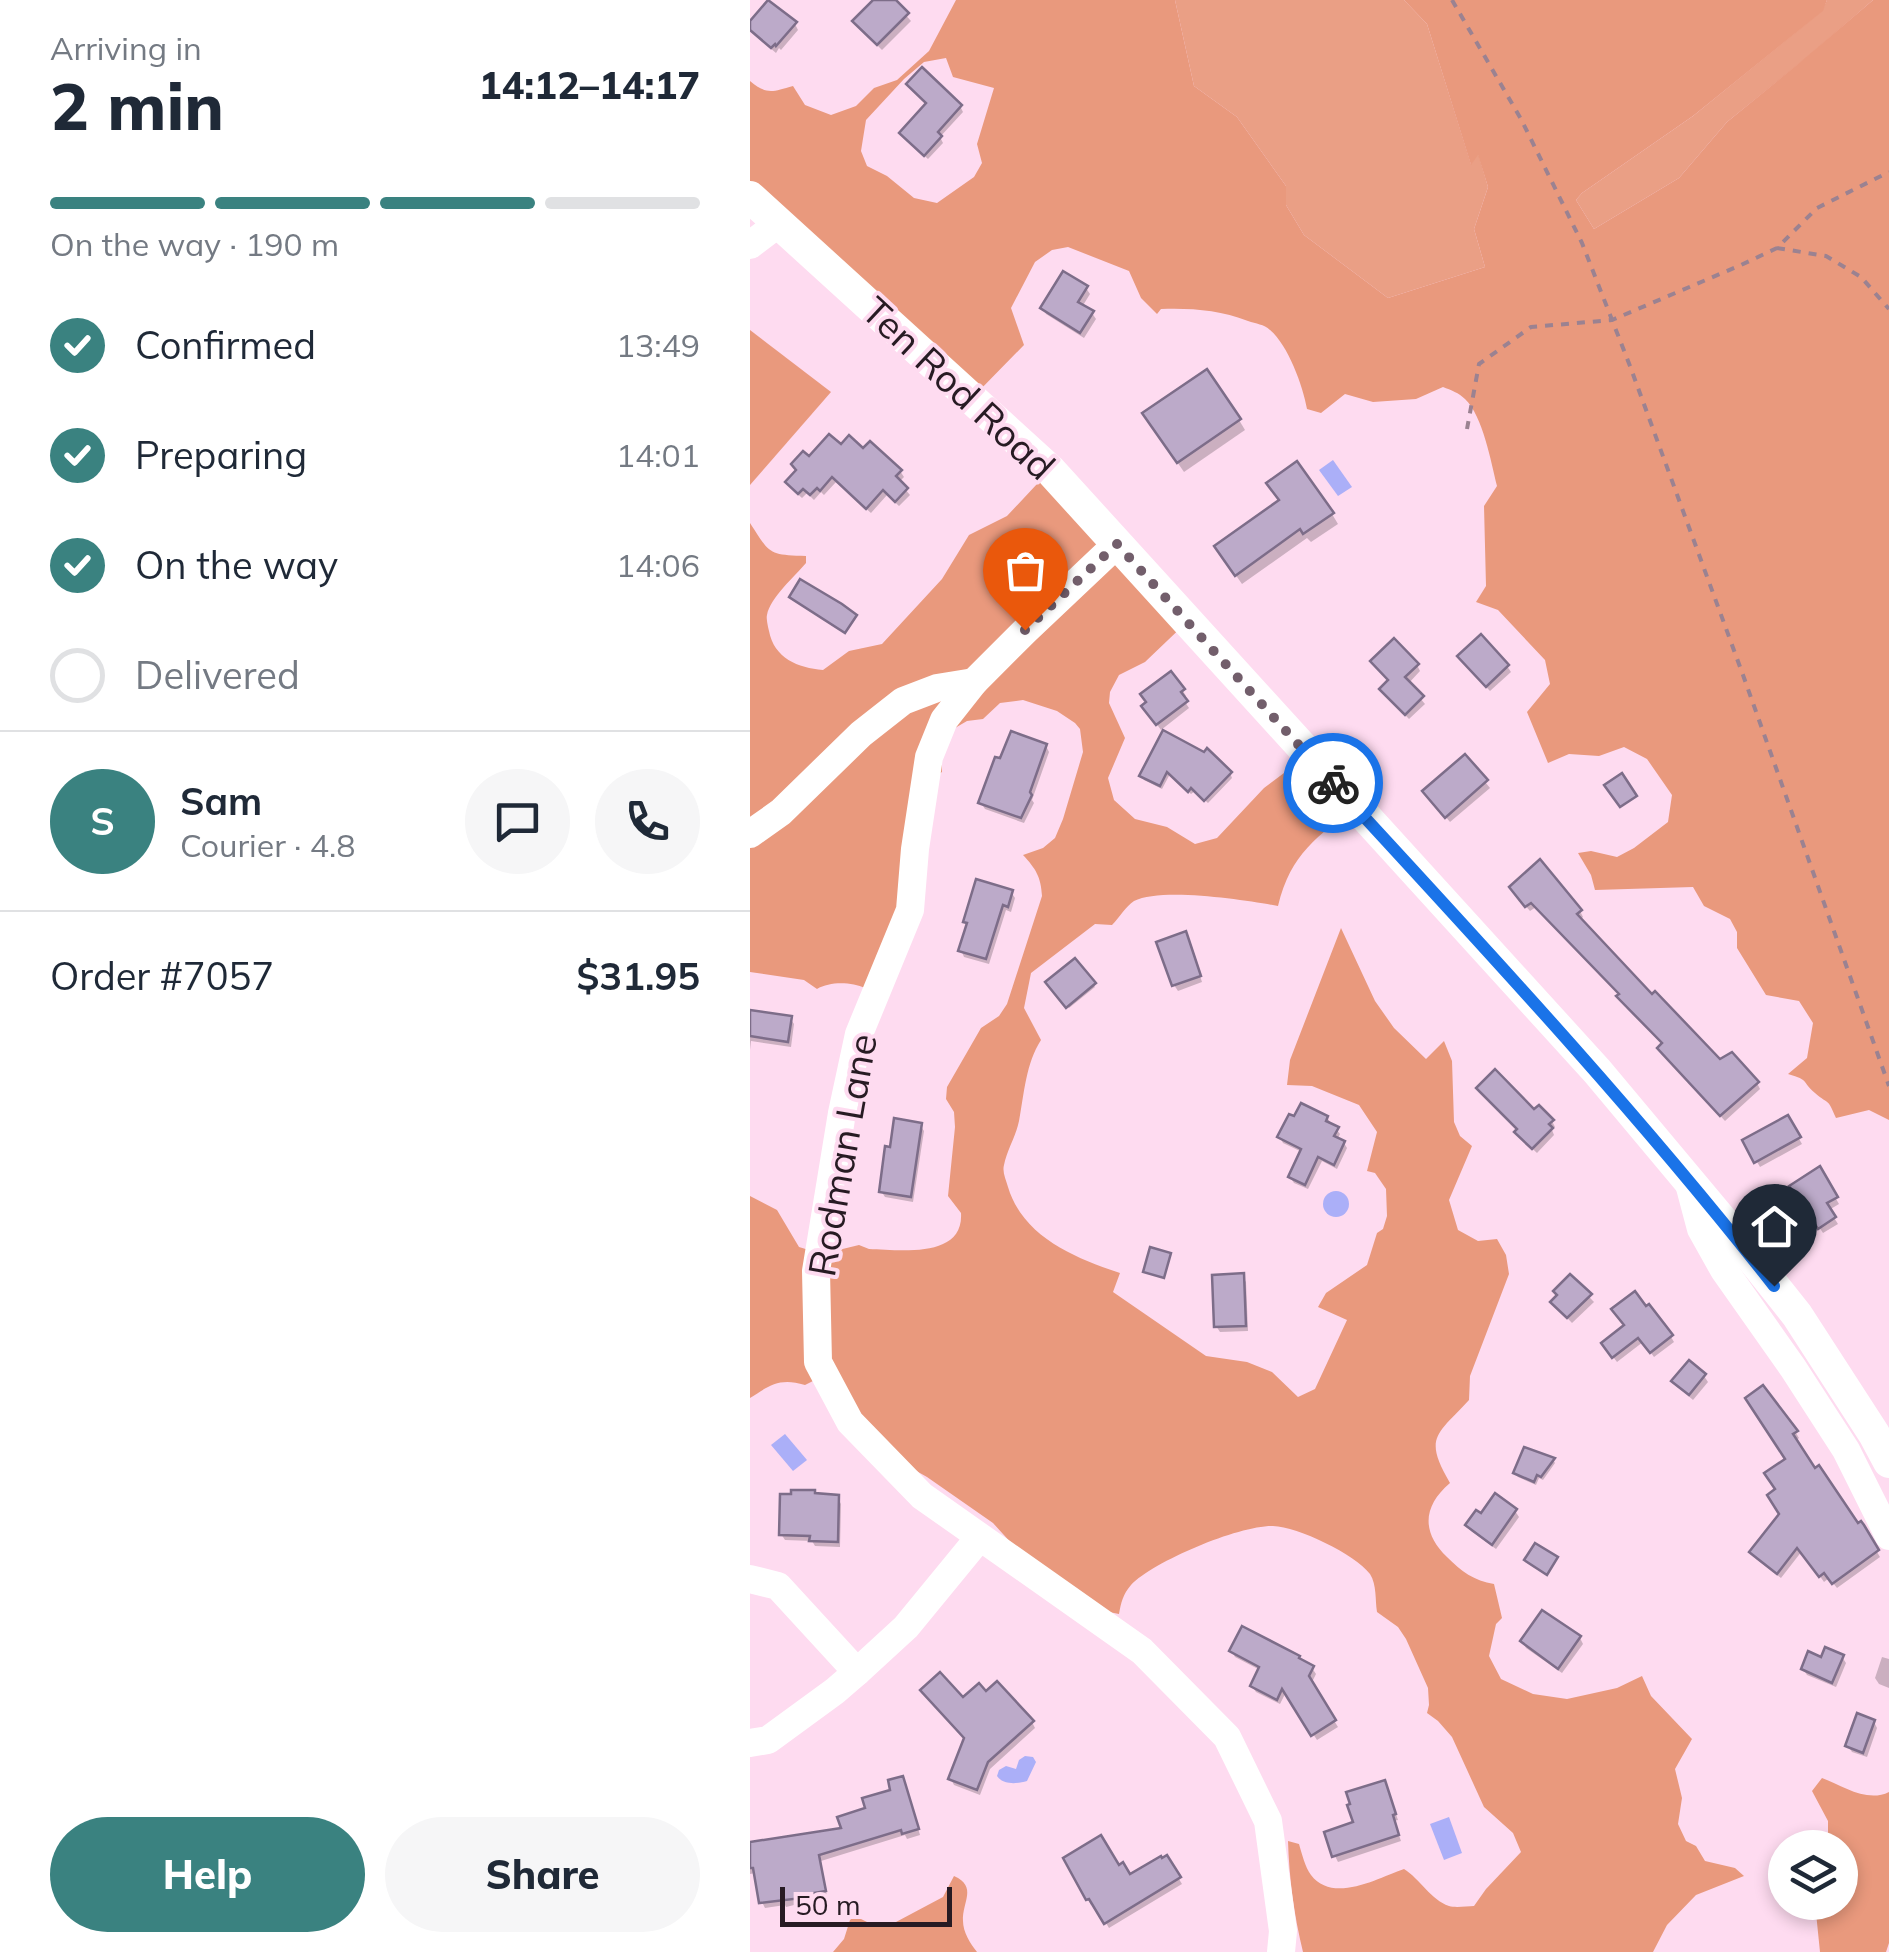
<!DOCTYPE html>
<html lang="en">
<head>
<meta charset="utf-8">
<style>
  :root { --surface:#fff; --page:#f6f6f7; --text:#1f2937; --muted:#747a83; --line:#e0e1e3; --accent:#3a8280 }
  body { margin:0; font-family:Mulish,sans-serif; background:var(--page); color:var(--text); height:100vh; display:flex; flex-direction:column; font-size:38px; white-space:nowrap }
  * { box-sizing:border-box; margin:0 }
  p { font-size:32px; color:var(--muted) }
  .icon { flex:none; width:55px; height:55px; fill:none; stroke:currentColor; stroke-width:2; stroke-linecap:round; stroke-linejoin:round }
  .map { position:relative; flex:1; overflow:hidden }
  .details { display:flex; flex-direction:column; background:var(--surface); width:750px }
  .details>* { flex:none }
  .buttons { position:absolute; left:1018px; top:1830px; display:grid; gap:20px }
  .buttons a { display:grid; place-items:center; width:90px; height:90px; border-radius:50%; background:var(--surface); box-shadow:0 5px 15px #0003; font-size:50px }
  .scale { position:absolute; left:30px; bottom:25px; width:172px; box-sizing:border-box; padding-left:10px; border:5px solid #271b23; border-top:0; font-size:28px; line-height:35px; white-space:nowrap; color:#271b23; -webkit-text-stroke:8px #fedbf0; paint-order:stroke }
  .pin { position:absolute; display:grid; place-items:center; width:85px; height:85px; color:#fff; margin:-102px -42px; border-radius:50% 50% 50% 0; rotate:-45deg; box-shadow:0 0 10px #0007 }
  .pin .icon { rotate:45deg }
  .courier { position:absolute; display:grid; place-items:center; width:100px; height:100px; margin:-50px; border:8px solid #1a73e8; border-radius:50%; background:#fff; color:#222; box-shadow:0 2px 12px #0007 }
  .summary em { font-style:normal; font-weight:800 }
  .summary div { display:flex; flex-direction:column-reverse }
  .summary { display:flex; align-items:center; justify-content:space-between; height:170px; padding:0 50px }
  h1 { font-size:65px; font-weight:800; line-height:75px }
  .bar { display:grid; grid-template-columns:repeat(4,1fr); gap:15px 10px; align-content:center; height:120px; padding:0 50px }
  .bar i { height:12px; border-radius:8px; background:var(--line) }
  .bar .active { background:var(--accent) }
  .bar p { grid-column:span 4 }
  .line { display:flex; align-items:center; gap:25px; padding:0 50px; border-top:2px solid var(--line) }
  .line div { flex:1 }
  .round { display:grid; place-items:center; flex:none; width:105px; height:105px; border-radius:52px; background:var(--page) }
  ol { padding:0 50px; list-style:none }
  li { display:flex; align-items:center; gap:30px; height:110px }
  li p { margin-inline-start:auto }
  li .icon { padding:10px; border-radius:50%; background:var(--accent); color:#fff; stroke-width:4 }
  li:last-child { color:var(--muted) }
  li i { width:55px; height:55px; border:5px solid var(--line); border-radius:50% }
  .button { display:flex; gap:20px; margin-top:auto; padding:20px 50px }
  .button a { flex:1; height:115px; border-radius:60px; background:var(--accent); color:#fff; font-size:40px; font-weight:800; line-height:115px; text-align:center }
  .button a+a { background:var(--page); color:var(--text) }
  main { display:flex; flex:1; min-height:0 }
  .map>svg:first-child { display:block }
  .green { fill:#ea9f85 }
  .forest { fill:#e9997d; fill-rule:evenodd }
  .water { fill:#abaff8 }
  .shadow { fill:#0003 }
  .building { fill:#bcaac9; stroke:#7d6d89; stroke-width:2.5 }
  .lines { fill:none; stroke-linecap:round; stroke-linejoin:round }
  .path { stroke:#9b8291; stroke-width:4; stroke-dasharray:8 8; stroke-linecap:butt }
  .minor { stroke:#fff; stroke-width:28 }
  .major { stroke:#fff; stroke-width:32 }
  .done { stroke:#725e6b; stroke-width:10; stroke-dasharray:0 18 }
  .route { stroke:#1a73e8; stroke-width:12 }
  .labels { text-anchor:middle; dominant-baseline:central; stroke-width:8; stroke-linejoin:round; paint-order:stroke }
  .street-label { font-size:38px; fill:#271b23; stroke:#fedbf0 }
</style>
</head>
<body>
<main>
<section class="details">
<div class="summary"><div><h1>2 min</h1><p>Arriving in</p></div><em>14:12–14:17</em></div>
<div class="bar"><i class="active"></i><i class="active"></i><i class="active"></i><i></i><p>On the way · 190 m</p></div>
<ol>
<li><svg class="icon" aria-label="check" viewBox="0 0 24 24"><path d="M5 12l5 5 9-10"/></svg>Confirmed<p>13:49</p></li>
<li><svg class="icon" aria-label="check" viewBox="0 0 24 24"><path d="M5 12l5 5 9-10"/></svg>Preparing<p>14:01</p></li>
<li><svg class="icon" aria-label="check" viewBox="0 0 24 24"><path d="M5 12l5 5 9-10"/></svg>On the way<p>14:06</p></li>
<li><i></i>Delivered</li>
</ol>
<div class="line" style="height:180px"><b class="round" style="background:var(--accent);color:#fff">S</b><div><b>Sam</b><p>Courier · 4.8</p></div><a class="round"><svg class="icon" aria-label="chat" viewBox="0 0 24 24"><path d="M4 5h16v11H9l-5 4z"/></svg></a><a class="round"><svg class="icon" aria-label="phone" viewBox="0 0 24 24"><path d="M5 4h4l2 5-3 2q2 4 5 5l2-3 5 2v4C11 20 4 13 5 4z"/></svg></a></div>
<div class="line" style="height:130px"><div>Order #7057</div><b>$31.95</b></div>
<div class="button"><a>Help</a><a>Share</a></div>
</section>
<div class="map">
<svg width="1139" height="1952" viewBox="0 0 1139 1952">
  <rect width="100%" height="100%" fill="#fedbf0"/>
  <!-- green -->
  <g class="green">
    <polygon points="425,0 654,0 677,24 721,164 728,153 738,187 724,229 735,267 638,298 554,235 536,205 536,186 487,117 444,86"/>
    <polygon points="1077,0 1123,0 1055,59 977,122 929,178 844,229 826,200 832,193 943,116 1072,11"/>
  </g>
  <!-- forest -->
  <g class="forest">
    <path d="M206,0h219l19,86 43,31 49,69v19l18,30 84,63 97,-31 -11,-38 14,-42 -10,-32 -7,10 -44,-141 -23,-24h423l-4,11 -130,105 -111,77 -6,7 18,29 85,-51 48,-56 71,-58 75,-64h16v1120l-20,-10 -33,8c-9,-21 -6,-12 -21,-25 -15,-13 -4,-12 -27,-19l19,-16 6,-35 -14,-22 -33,-6 -29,-47v-16l-7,-13 -26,-13 -11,-19 -98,3 -4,-15 -13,-22 13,-2 26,6 17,-9 34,-26 4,-27 -25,-36 -23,-12 -25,9 -30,-2 -21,9 -21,-51 23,-28 -5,-24 -47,-50 -22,-8 10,-16 -2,-80 13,-20c-6,-24 -14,-70 -32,-87 -6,-6 -14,-9 -22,-12l-27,12 -43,3 -28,-8 -24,19 -14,-4c-4,-23 -19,-64 -37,-79 -6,-6 -14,-6 -22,-9 -29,-11 -56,-13 -87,-12l-4,5 -16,-16 -12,-27 -61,-24 -16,3 -17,12 -24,46 13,37 -49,50 -225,-204v-110c17,14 22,11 43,5l12,19 26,10 25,-9 18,-18 23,-8 32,-29zM196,58l7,19 41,11 -17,56 5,19 -8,14 -37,26 -23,-5 -27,-22 -20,-10 -6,-15 5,-31 38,-41 20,-17z"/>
    <polygon points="0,330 81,392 0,485"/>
    <path d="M301,469l139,150 -45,43 -26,13 -9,17 -1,11 16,35 -17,40 6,22 21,19 32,8 28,17 22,-6 47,-50 48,-36 46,53c-41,32 -67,48 -80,101 -32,-6 -116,-19 -144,-5 -8,5 -15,17 -22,24l-17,-1 -64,49 -7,35 17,32c-15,23 -17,54 -22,81 -3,15 -12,29 -15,44 -2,7 2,15 4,22 15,50 67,71 112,86l-7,19 93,64 41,6 25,10 26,25 17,-8 32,-69 -29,-13 8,-14 41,-28 10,-32 6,-4 4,-13 -1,-27 -11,-16 -8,-2 10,-39 -18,-27 -47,-19 -25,-1 3,-25 51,-132 34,73 19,27 32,31 18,-18 8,20 2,61 6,14 12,10 -23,54 9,30 20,11 19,-2 9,16 3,19 -39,102 -1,24c-32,35 -46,37 -19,83 -27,23 -29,49 -3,74 14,14 27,24 47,27l8,34 -6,6 -7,32 12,23 32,15 34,5 50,-11 25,-12 9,20 41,43 -17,30 7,29 -4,26 8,17 10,5 9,15 30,7 9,8 -48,19 -29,30 -14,27h-350c-9,-36 -14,-75 -15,-111l11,3c3,10 6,23 12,31 22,29 67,3 93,-6 16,10 27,31 45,37 7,2 18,0 25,0l12,-17 35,-37 -8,-19 -29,-26 -32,-70 -14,-16 -11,-8 2,-8 -1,-17 -22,-49 -8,-12 -21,-15c-2,-12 0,-27 -7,-38 -15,-20 -72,-47 -97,-48 -33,-1 -119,35 -142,59 -8,9 -10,18 -12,29l-15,-3 -91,-66 -20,-22 -66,-46 -32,-18 -70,-84 -20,10c-26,-8 -36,1 -55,13v-202l27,14 22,37 23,7 37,-9 10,4c31,1 95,10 92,-36l-13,-17 7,-69 -1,-15 -8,-13 1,-12 34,-59 18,-12 8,-12 35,-108c-1,-19 -6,-27 -19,-41l20,-7 12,-10 8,-19 20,-67 -3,-23 -5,-6 -18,-12 -34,-11 -23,3 -17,16 -16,2 -12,7 -13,21v23l-8,5 -31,122 -38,89c-13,-6 -35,-7 -48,1l-13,-9 -54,-8v-449c20,31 18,32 56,33v7c-11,13 -36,35 -39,52 -1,3 1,12 2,16 5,27 29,37 54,39l26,-19 33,-7 60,-65 27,-44 38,-19z"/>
    <path d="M1072,1778c21,8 45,25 67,14v151l-3,9h-66l-5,-49 25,-1v-54l-12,-1v-26l-16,-30z"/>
    <path d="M204,1876c24,11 8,26 9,45 0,11 7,22 14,31h-144l11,-13 6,-19 5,-4 16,8 25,-2 47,-25z"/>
  </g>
  <!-- water -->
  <g class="water">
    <polygon points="583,460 602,487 588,496 569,470"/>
    <circle cx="586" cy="1204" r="13"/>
    <polygon points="35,1434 57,1460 43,1471 21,1445"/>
    <path d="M275,1756l8,1 3,5 -9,19c-10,3 -24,4 -30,-5l2,-6 7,-4 10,3 3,-9z"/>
    <polygon points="699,1817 712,1853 694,1860 680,1824"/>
  </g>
  <!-- shadow -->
  <g class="shadow">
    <polygon points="126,0 142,0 161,21 132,50 109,27"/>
    <polygon points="45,24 48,30 31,50 29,48 26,53 4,34 0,28"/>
    <polygon points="159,85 210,106 213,112 190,137 193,143 178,159 155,138 178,105"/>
    <polygon points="336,288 340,294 332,307 342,313 346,319 334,338 296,314 293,308"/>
    <polygon points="489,420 495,430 434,472 401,424"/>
    <polygon points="91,447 113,452 150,471 154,477 149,482 160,495 149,506 137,495 121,513 86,482 74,495 71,492 64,500 57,493 52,498 41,488 38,482 59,459"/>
    <polygon points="582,514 588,524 561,542 557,538 492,584 473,557"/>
    <polygon points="713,662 757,666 761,672 740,691"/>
    <polygon points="667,665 670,671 658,684 675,704 659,719 636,695 640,682"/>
    <polygon points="433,691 436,696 433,699 439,708 411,730 398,712"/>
    <polygon points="414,734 480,773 482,778 458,803 445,791 441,794 420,774 412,789 394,780 392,776"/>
    <polygon points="296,746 299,752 282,800 284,803 274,823 235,809 231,803"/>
    <polygon points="715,757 740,788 700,822 679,797"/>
    <polygon points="261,892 265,898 261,912 256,910 239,964 214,957 211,950 218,926 216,922"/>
    <polygon points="765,894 830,911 833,917 829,921 969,1062 1007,1083 1010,1089 975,1121 914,1054 913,1045 873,1003 871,996 786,907 780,911"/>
    <polygon points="438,940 452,982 428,991 424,985"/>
    <polygon points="325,961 345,987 319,1008 298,983"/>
    <polygon points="0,1013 40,1018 44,1024 41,1047 1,1041 0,1050"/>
    <polygon points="732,1094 802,1121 805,1127 802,1130 804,1135 787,1153 771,1138 769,1131"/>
    <polygon points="577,1118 590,1134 587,1140 594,1143 597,1148 587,1169 572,1161 558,1189 544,1183 540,1177 552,1152 533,1143 530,1137"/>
    <polygon points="1037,1118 1052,1144 1010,1167 995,1141"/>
    <polygon points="170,1125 174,1131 163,1202 135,1197 131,1191"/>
    <polygon points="1069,1170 1089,1204 1079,1210 1088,1224 1073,1233 1043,1187"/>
    <polygon points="492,1276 496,1282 498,1331 470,1332 466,1326"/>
    <polygon points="820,1277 844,1302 822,1323 803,1303"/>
    <polygon points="876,1327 921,1337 924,1342 904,1357 893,1342 867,1362 857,1349"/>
    <polygon points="954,1376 958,1382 943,1400 928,1387 924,1381"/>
    <polygon points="1013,1389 1046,1433 1049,1438 1045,1441 1108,1526 1110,1524 1130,1557 1087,1588 1079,1578 1074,1582 1052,1551 1031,1578 1006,1559 1002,1553 1032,1515 1028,1490 1038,1460"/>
    <polygon points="803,1460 805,1463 793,1480 789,1478 786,1485 768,1477 765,1473"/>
    <polygon points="43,1496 88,1498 91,1504 90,1547 65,1546 62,1541 35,1540 31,1534"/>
    <polygon points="765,1511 769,1517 746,1549 721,1531 718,1525 731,1516"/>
    <polygon points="830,1638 833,1644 812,1673 776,1648 773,1642"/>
    <polygon points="482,1651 549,1657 552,1663 562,1668 566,1674 561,1684 588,1727 567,1740 536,1692 530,1704 506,1692 502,1686 510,1670 485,1657"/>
    <polygon points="1092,1657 1096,1663 1086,1687 1057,1675 1053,1669 1072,1660"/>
    <polygon points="1132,1657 1139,1659 1139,1688 1129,1684 1125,1678"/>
    <polygon points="213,1701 282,1722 285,1728 240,1769 230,1795 204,1785 201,1779 216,1739"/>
    <polygon points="1124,1722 1127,1728 1117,1757 1102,1752 1098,1746"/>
    <polygon points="155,1785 170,1835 157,1839 155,1835 71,1861 77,1897 36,1907 35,1905 15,1908 12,1902 6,1873 0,1874 0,1846 94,1830 118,1810"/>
    <polygon points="637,1788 648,1820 644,1821 651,1841 588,1862 585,1856 606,1824"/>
    <polygon points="416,1858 432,1884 359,1928 344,1903 341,1905 316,1859 368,1868 380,1877"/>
  </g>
  <!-- building -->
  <g class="building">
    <polygon points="18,0 47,22 26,46 25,44 21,48 0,30 0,21"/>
    <polygon points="123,0 146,0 159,13 127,45 102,21"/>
    <polygon points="172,67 212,105 188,132 192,136 174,156 149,133 176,103 156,84"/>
    <polygon points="313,271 338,286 328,302 344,311 330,333 290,308"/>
    <polygon points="457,369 491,419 427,463 392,413"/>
    <polygon points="79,434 91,444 99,435 113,448 120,441 152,470 146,476 158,488 145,502 133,490 116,509 82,477 70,491 67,488 60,495 53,489 48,494 35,482 46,470 41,464 53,451 59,456"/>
    <polygon points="547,461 584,513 553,534 550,529 485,576 464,546 529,500 516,483"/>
    <polygon points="50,579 92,604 107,615 95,633 39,597"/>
    <polygon points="731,634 759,665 736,687 707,656"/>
    <polygon points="644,638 669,664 655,677 674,696 655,715 629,689 638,680 620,661"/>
    <polygon points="421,671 435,689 431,692 438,701 406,725 391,706 396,702 390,694"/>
    <polygon points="413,730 454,752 457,748 482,772 454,801 441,788 438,792 417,772 410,786 389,776"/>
    <polygon points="261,731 297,744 280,792 282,795 271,818 228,803 245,757 250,758"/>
    <polygon points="715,754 738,780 695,818 672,791"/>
    <polygon points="872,773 887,796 870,807 854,785"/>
    <polygon points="790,859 832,910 827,914 902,994 905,991 970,1059 982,1052 1009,1082 970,1116 907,1048 912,1043 866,996 869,994 781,903 775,907 759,887"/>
    <polygon points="226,879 263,890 258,907 253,905 236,959 208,951 217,923 213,922"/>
    <polygon points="436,931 451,976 422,986 406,942"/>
    <polygon points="325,958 346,983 316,1008 295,982"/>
    <polygon points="0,1010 42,1016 38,1042 0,1036"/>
    <polygon points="745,1069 784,1109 789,1105 804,1120 799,1124 803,1128 782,1149 764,1132 767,1129 726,1088"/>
    <polygon points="551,1103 578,1116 576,1121 589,1127 584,1136 595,1141 584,1165 568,1157 555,1185 538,1177 551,1149 527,1137 539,1114 544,1116"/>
    <polygon points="1038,1115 1051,1137 1004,1163 992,1140"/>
    <polygon points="144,1118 172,1123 161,1197 129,1192 135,1146 140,1147"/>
    <polygon points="1070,1166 1088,1197 1077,1203 1086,1217 1068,1229 1039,1186"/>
    <polygon points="400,1247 421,1253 414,1278 393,1272"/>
    <polygon points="494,1273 496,1326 464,1327 462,1275"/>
    <polygon points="820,1274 842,1294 817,1318 800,1302 807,1295 803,1291"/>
    <polygon points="885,1291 896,1306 899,1304 923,1335 900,1353 888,1338 862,1358 851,1343 874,1325 861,1309"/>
    <polygon points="939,1360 956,1374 939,1395 921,1381"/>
    <polygon points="1013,1385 1048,1431 1043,1434 1065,1468 1069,1465 1108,1523 1111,1521 1114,1525 1129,1550 1082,1584 1074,1573 1069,1577 1047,1548 1027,1574 999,1552 1029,1514 1017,1495 1025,1489 1014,1473 1035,1459 995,1398"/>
    <polygon points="774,1447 805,1458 791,1477 787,1475 784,1482 763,1473"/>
    <polygon points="41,1490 65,1490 65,1493 89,1495 88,1542 59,1541 60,1536 29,1535 30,1494 41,1494"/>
    <polygon points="745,1493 767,1509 742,1545 715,1525 726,1510 731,1513"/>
    <polygon points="785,1543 808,1557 797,1575 774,1560"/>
    <polygon points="792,1610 831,1636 808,1669 770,1641"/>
    <polygon points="492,1626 550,1656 549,1658 564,1666 559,1676 586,1720 561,1736 532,1689 527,1700 500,1686 509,1667 479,1651"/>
    <polygon points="1075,1647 1094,1655 1082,1683 1051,1669 1058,1651 1071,1657"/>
    <polygon points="190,1672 213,1697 229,1683 236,1691 247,1681 284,1721 238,1762 227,1790 198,1779 214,1738 170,1690"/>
    <polygon points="1107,1713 1125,1720 1113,1753 1095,1746"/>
    <polygon points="153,1776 169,1829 152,1834 151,1830 69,1855 76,1891 52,1895 52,1898 9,1903 3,1868 0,1868 0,1842 91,1828 87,1817 115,1808 112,1798 140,1790 138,1780"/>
    <polygon points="635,1780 646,1814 643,1815 649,1835 582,1857 574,1832 603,1822 597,1805 600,1804 596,1792"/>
    <polygon points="351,1835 369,1865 373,1862 380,1874 411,1856 412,1858 417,1855 431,1877 354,1924 339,1899 336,1900 313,1858"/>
  </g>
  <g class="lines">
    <!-- path -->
    <g class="path">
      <polyline points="702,0 771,119 832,243 880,366 993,675 1139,1086"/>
      <polyline points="1027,248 1076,256 1111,277 1139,309"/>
      <polyline points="717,429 729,364 781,327 862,320 991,265 1027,248 1067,208 1139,172"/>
    </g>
    <!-- minor -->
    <g class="minor">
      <polyline points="0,245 29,223"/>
      <polyline points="367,544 275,631 224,682 194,720 179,757 165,849 160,910 109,1034 92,1113 66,1271 68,1362 100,1422 172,1496 392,1651 477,1737 518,1821 533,1931 531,1952"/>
      <polyline points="0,834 31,812 111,734 153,701 187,688 224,682"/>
      <polyline points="938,1180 951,1229 974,1270 1043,1368 1096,1450 1139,1536"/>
      <polyline points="0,1579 28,1586 107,1672"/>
      <polyline points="0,1743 18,1740 85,1691 107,1672 156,1627 229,1538"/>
    </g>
    <!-- major -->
    <polyline class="major" points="0,197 300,470 847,1071 970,1218 1047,1315 1124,1434 1139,1462"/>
  </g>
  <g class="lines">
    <!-- done -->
    <polyline class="done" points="275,630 367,544 583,783"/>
    <!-- route -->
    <path class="route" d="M583,783c151,164 303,327 441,503"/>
  </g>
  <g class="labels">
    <!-- street labels -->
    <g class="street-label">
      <text transform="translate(209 388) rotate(43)">Ten Rod Road</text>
      <text transform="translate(92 1155) rotate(-80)">Rodman Lane</text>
    </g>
  </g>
</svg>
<div class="buttons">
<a><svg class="icon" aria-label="layers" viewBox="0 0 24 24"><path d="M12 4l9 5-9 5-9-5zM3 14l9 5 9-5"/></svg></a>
</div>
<div class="scale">50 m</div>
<div class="pin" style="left:275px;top:630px;background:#ea580c"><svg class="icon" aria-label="bag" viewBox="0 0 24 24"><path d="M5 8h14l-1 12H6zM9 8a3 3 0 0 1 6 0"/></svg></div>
<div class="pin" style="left:1024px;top:1286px;background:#1f2937"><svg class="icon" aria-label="home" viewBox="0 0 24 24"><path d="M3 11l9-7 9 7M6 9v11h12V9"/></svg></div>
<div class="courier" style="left:583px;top:783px"><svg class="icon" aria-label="bike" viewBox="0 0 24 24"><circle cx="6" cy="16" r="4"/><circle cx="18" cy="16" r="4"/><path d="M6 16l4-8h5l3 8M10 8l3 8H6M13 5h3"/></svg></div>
</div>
</main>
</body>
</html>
